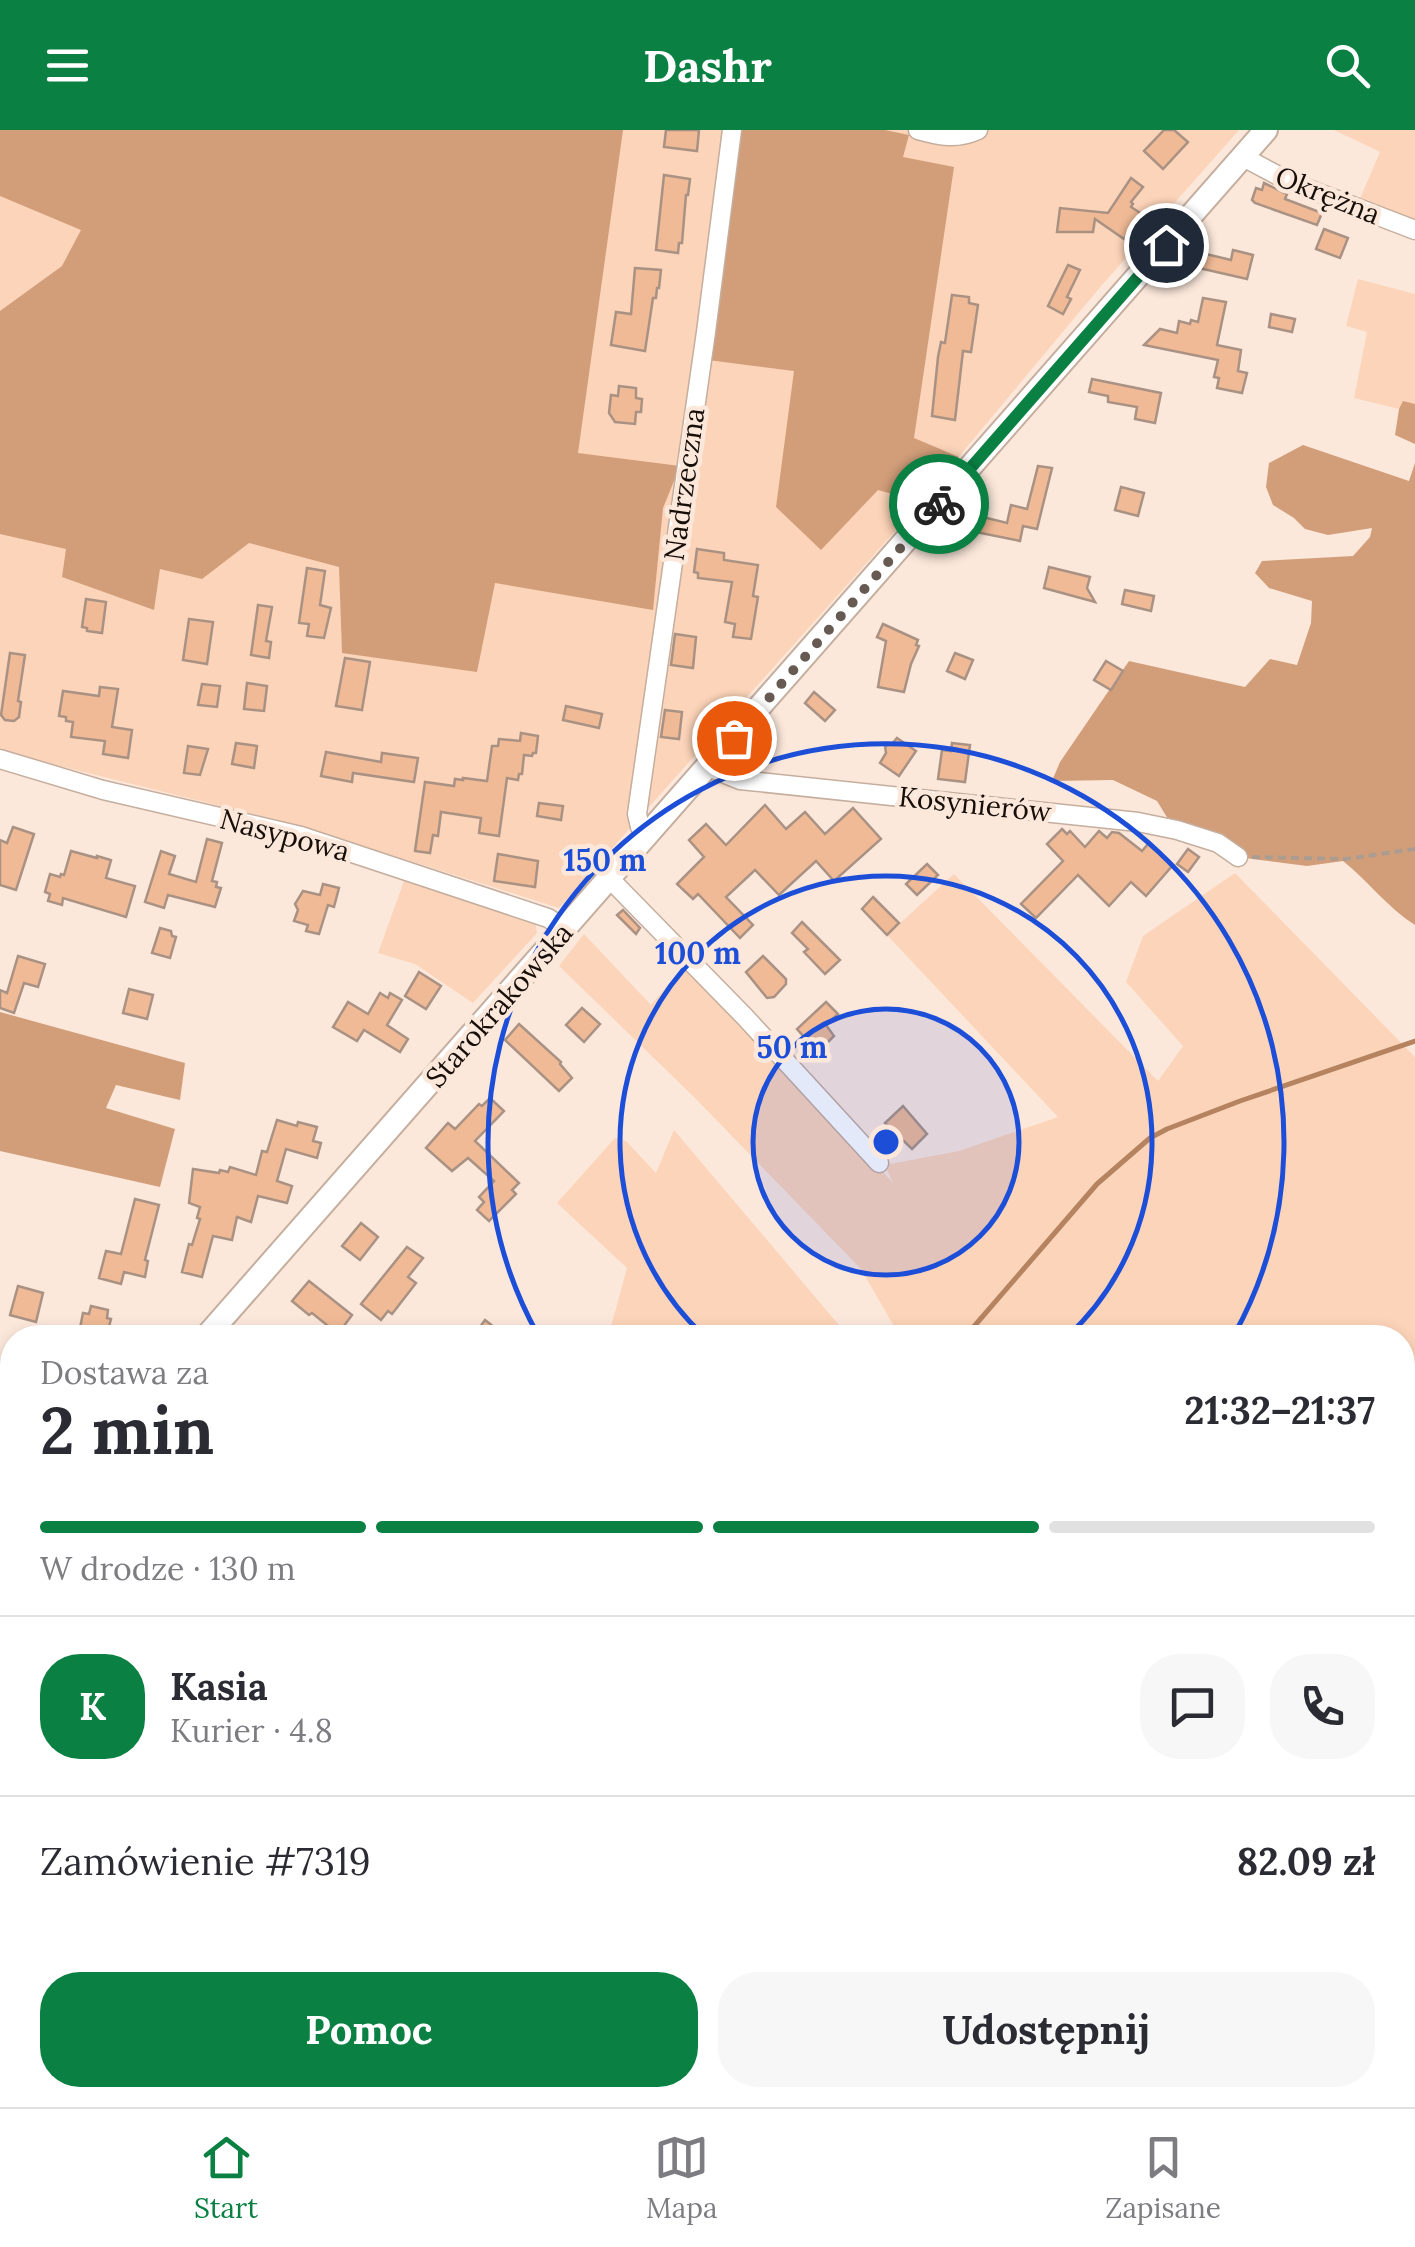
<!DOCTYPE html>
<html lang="pl">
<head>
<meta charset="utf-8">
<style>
  :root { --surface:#fff; --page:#f7f7f7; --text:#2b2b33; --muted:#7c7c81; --line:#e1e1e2; --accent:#0b8043 }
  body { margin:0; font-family:Lora,serif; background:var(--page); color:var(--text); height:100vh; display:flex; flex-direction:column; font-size:38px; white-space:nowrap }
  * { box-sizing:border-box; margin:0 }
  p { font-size:32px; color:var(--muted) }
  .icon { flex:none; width:55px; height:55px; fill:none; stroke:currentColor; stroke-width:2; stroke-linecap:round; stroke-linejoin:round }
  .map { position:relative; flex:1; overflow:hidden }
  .drawer { position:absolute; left:0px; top:1195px; width:1415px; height:782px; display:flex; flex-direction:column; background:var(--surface); border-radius:40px 40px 0 0; box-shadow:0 5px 15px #0003 }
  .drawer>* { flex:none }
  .pin { position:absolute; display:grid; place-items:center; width:85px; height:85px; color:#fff; margin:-42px; border:5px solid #fff; border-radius:50%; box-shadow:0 2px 10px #0007 }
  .courier { position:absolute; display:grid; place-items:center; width:100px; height:100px; margin:-50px; border:8px solid #0b8043; border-radius:50%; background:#fff; color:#222; box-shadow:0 2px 12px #0007 }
  .headline em { font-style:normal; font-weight:700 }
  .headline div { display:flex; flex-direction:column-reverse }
  .headline { display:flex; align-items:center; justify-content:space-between; height:170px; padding:0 40px }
  h1 { font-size:65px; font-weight:700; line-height:75px }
  .bar { display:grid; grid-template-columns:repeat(4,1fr); gap:15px 10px; align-content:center; height:120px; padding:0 40px }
  .bar i { height:12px; border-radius:8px; background:var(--line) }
  .bar .active { background:var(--accent) }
  .bar p { grid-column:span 4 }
  .line { display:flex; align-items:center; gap:25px; padding:0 40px; border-top:2px solid var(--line) }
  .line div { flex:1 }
  .round { display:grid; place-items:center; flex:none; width:105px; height:105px; border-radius:40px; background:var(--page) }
  .primary-button { display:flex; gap:20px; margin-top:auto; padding:20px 40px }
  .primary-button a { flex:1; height:115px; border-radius:40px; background:var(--accent); color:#fff; font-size:40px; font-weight:700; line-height:115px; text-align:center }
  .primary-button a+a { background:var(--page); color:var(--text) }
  header { display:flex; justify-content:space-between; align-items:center; height:130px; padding:0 40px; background:var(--accent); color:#fff; font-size:45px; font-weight:700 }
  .dock { display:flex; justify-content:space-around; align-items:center; height:140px; border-top:2px solid var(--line); background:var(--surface); font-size:28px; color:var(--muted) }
  .dock a { display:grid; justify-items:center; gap:5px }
  .dock .active { color:var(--accent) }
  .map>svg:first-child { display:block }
  .green { fill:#fcd4b9 }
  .forest { fill:#d29e7a }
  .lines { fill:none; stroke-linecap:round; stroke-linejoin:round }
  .stream { stroke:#b58360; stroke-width:5 }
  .building { fill:#f0ba96; stroke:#a99283; stroke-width:2.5 }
  .minor-casing { stroke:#c5ae9e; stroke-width:21 }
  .tertiary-casing { stroke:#c5ae9e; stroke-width:26 }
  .path { stroke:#ab9c91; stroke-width:4; stroke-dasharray:8 5; stroke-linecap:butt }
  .minor { stroke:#fff; stroke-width:18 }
  .tertiary { stroke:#fff; stroke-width:22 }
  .done { stroke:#665a52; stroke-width:10; stroke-dasharray:0 18 }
  .route { stroke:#0b8043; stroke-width:12 }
  .ring { fill:none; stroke:#1d4ed8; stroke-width:5 }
  .labels { text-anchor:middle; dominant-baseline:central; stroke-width:9; stroke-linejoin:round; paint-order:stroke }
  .street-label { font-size:28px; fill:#160e08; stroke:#fce8db }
  .centre { fill:#1d4ed8; stroke:#fce8db; stroke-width:5 }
  .ring-label { font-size:30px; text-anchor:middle; font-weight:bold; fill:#1d4ed8; stroke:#fce8db; stroke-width:9; stroke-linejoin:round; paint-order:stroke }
</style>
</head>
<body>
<header><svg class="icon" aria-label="menu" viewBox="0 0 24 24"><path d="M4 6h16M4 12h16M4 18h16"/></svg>Dashr<svg class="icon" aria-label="search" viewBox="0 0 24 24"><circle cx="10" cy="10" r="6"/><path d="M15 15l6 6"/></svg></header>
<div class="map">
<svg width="1415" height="1977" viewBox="0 0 1415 1977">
  <rect width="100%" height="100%" fill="#fce8db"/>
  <!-- green -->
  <g class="green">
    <polygon points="0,0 1239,0 1102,155 921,372 559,778 300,696 0,621"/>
    <polygon points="1334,0 1415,0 1415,90 1359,71 1380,22"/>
    <polygon points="1358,149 1415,164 1415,274 1404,272 1399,279 1354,268 1367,202 1346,196"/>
    <polygon points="1235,743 1415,927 1415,1432 1403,1419 1402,1208 882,1207 895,1198 861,1139 693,966 559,836 584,804 651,875 687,833 893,1053 885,1035 959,1021 1058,987 887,805 954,744 1158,951 1183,916 1126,852 1143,806"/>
    <polygon points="404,751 489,775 535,790 537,803 473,873 415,834 378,823"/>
    <polygon points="674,1000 849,1207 606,1207 609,1204 627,1138 557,1073 615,1008 626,1011 656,1043"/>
    <polygon points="1403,1483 1415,1497 1415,1544 1403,1531"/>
    <polygon points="0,1559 12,1581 12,1859 0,1844 0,1769 3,1766 0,1761"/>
    <polygon points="1402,1609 1415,1622 1415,1691 1403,1687"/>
    <polygon points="1402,1703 1415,1730 1415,1778 1403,1764"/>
    <polygon points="1402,1846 1415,1859 1415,1970 1403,1965"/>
    <polygon points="546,1965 951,1965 953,1977 546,1977"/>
  </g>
  <!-- forest -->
  <g class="forest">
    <polygon points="0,0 623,0 578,323 680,336 663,378 653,480 495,453 477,542 342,523 339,437 249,413 202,449 160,439 154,480 62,447 66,419 0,404 0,181 62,136 81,100 0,66"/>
    <polygon points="739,0 885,0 909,5 903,27 954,37 914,308 959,327 921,372 878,360 821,420 776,377 794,241 708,230"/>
    <polygon points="1403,271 1415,274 1415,314 1395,305 1399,279"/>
    <path d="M1303,315l106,36 6,-18v462c-27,-17 -47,-44 -72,-64l-36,5 -84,-11 -47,-23 -19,-31 -44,-21 -61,1 8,-19 69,-101 116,26 25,-28 27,6 14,-42 1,-22 -43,-13 -14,-15 7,-12 91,-5 17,-19 2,-9 -44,7 -23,-6 -11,-11 -21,-13 -7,-18 3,-24z"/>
    <polygon points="0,882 185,933 180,970 116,955 106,978 175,999 160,1057 0,1021"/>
    <polygon points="951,1965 1403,1965 1415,1970 1415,1977 953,1977"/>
  </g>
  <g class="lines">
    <!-- stream -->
    <g class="stream">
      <polyline points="964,1208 1097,1054 1150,1008 1167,999 1240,971 1415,911"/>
      <polyline points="713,1965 716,1977"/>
    </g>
  </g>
  <!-- building -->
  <g class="building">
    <polygon points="666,0 699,0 697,21 664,17"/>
    <polygon points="1164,0 1174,0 1188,12 1163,39 1144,21"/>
    <polygon points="664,45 690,49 688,65 686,65 682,113 679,113 678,123 656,120"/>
    <polygon points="1131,48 1143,57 1131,72 1133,74 1131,77 1142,84 1124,109 1095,89 1093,102 1057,102 1060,78 1108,83"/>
    <polygon points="1264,53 1287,64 1285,69 1322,83 1317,95 1255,73 1252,70 1256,58 1262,60"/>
    <polygon points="1324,99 1348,108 1340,128 1316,119"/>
    <polygon points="1233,120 1253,125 1247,149 1199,138 1202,123 1231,130"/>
    <polygon points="1068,135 1080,140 1067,167 1071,169 1063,184 1048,176"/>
    <polygon points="635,138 661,140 659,158 657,158 656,168 653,168 645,221 611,215 616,182 631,184"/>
    <polygon points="952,165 969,167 969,173 978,175 971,222 963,221 955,290 932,286 938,227 941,212 945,213"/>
    <polygon points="1203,168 1226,172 1217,215 1241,220 1238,241 1247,243 1242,263 1217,258 1219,248 1214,247 1218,230 1144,215 1160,199 1177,203 1179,191 1190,194 1191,190 1198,192"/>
    <polygon points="1271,184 1295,189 1292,202 1269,197"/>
    <polygon points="1092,249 1161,263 1155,293 1135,289 1137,277 1108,272 1108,266 1089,262"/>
    <polygon points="619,256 636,258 636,268 642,269 641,282 636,282 635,294 615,292 609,283 611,265 618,266"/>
    <polygon points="1038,336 1052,338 1037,399 1023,396 1020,411 971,401 975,385 1007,393 1011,375 1027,379"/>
    <polygon points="1121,357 1144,363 1138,386 1115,380"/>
    <polygon points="697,419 724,423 724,430 758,435 753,466 758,467 751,509 733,507 735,494 725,492 732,452 698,448 698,443 694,442"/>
    <polygon points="1049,437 1090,447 1087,458 1095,472 1044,458"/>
    <polygon points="307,438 325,441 320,475 331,478 324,508 307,506 309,494 299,493"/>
    <polygon points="1125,460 1154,466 1151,481 1122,474"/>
    <polygon points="86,469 106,472 102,503 87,501 87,498 82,497"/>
    <polygon points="258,475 272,477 266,511 271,512 269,528 251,525"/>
    <polygon points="189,489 213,492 207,534 183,530"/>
    <polygon points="883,494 918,510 916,515 919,516 911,534 904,562 878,557 886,511 877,507"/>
    <polygon points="675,504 696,507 693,538 671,535"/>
    <polygon points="10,523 25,525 18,571 21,572 19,587 14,591 5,590 1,585"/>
    <polygon points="955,523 973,530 965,549 947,541"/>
    <polygon points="345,528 370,532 362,580 336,576"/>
    <polygon points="1106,531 1123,541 1111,560 1094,550"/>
    <polygon points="247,553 267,556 264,581 244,579"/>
    <polygon points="202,554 220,556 217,577 198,575"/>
    <polygon points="100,557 118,559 112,597 132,600 128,628 103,624 105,611 71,607 73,592 66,591 66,587 59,586 63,561 99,566"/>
    <polygon points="814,562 835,580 825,591 805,573"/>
    <polygon points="566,576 602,584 599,598 563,590"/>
    <polygon points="665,580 682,582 679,609 661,607"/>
    <polygon points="521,603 538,606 536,623 533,623 532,626 524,625 522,644 519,644 518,650 507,648 499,706 479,703 481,688 441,682 438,706 433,705 430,723 415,721 425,652 454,656 455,649 463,650 463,648 487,651 492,616 498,616 499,609 520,611"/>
    <polygon points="897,608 916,621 899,646 880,633 886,623 885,616 892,614"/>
    <polygon points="236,613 257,616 254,638 232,634"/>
    <polygon points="952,613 970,615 965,652 938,649 942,620 951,621"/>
    <polygon points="188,616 208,619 200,645 184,643"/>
    <polygon points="326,622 381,632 382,623 418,628 414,652 353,643 352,652 321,646"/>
    <polygon points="539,673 563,676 561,690 537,686"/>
    <polygon points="765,675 786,699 805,682 825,704 853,678 881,709 834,751 816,731 779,765 755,740 726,767 753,795 740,808 698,764 693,769 677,754 704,727 689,710 706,694 726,715"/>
    <polygon points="13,697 34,704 16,760 0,755 0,710 7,713"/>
    <polygon points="1062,699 1067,704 1070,701 1085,717 1099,701 1107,708 1112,702 1119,703 1142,721 1148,714 1173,735 1146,766 1131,752 1109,776 1078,745 1036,788 1021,774 1063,731 1047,714"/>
    <polygon points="207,709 222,713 212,751 217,752 216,757 221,758 215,777 168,765 164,778 145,772 161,721 175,726 169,744 196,752"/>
    <polygon points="1188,719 1199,727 1188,742 1177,734"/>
    <polygon points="71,721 97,728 97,726 111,730 106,748 135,756 126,787 63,768 62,775 48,771 50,764 45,762 50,744 60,747 61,744 64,745"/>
    <polygon points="498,724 538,731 535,757 494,751"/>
    <polygon points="927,734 938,745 917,765 906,754"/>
    <polygon points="323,754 339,758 334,777 328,775 319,804 306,801 308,795 294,791 298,780 295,774 303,761 320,765"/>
    <polygon points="873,767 899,793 887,805 862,779"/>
    <polygon points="623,780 640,798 636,804 617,785"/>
    <polygon points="802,792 840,830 825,844 804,822 808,819 792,803"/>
    <polygon points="160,798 171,801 172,806 176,807 170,828 152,823"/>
    <polygon points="18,826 45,834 38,857 24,853 14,883 0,878 0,860 7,863"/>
    <polygon points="763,826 786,849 786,854 774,867 767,868 746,842"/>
    <polygon points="419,842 441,856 426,879 405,866"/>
    <polygon points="129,859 153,865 147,889 123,883"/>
    <polygon points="380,863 388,868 390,863 402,870 387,895 408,909 400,922 364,900 357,911 333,897 348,872 368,884"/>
    <polygon points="826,872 838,884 826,895 834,906 825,915 820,910 813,917 797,899"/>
    <polygon points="582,878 600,894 584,912 566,895"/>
    <polygon points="519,894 561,932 560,934 572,948 559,961 505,910"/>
    <polygon points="490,968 504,981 475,1011 519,1053 512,1060 516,1064 489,1091 477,1080 484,1072 479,1067 494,1051 468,1028 452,1041 426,1018 448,993 455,999 479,974 482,976"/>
    <polygon points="903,976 927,1004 912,1019 885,993"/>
    <polygon points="277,990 297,996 298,992 317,997 313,1011 321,1013 317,1028 286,1019 277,1051 292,1056 287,1073 258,1066 251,1092 237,1087 232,1110 213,1106 202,1147 182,1142 189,1114 192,1115 200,1089 197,1088 200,1077 189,1073 193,1039 219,1043 220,1040 228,1042 230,1037 256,1045 262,1021 267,1022"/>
    <polygon points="135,1069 159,1075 145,1130 148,1131 145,1147 124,1142 121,1154 99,1148 106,1121 121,1124"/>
    <polygon points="361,1093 378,1107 360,1130 342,1116"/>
    <polygon points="407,1117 423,1128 408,1147 416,1153 392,1184 388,1181 381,1190 361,1174"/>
    <polygon points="309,1151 352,1185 338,1204 312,1183 309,1185 292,1171"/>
    <polygon points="18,1156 43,1163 36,1192 10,1185"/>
    <polygon points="91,1176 108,1180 107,1188 111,1189 106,1208 95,1208 79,1203 83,1183 89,1184"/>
    <polygon points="485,1190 508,1208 472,1208"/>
  </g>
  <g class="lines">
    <!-- minor casing -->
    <g class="minor-casing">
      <g id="minor">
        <path d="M918,0c22,6 38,10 60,0"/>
        <polyline points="1243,27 1290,52 1415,100"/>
        <polyline points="0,629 103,660 301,706 548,788 565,799"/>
        <polyline points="708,637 740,650 1138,692 1177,700 1218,713 1238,727"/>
        <polyline points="647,705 640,697 637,684 706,202 732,0"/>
        <polyline points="610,749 745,887 879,1033"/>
        <polyline points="493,1977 494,1965"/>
      </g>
    </g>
    <!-- tertiary casing -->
    <g class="tertiary-casing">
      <g id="tertiary">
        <polyline points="205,1208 1266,0"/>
        <polyline points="0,1441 12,1427"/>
      </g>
    </g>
    <!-- path -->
    <polyline class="path" points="1252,727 1346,729 1415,719"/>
    <!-- minor -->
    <use href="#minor" class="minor"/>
    <!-- tertiary -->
    <use href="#tertiary" class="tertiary"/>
  </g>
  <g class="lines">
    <!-- done -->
    <polyline class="done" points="734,608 939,374"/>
    <!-- route -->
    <polyline class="route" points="939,374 1166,115"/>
  </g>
  <!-- distance rings -->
  <circle cx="886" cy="1012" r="133" fill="#1d4ed8" fill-opacity=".12"/>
  <g class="ring">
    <circle cx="886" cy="1012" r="133"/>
    <path d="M705 1207A266 266 0 1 1 1067 1207"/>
    <path d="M538 1205A398 398 0 1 1 1234 1205"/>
  </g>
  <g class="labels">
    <!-- street labels -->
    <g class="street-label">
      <text transform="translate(1328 65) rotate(22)">Okrężna</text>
      <text transform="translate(684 354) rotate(-82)">Nadrzeczna</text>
      <text transform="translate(975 674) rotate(6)">Kosynierów</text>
      <text transform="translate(285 705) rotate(15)">Nasypowa</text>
      <text transform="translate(499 875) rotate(-49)">Starokrakowska</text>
    </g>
  </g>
  <circle cx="886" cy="1012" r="15" class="centre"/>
  <g class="ring-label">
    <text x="605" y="741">150 m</text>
    <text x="698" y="834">100 m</text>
    <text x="792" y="928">50 m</text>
  </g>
</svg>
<div class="pin" style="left:734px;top:608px;background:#ea580c"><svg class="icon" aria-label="bag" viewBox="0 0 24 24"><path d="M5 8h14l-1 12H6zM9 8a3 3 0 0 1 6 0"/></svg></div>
<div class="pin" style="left:1166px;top:115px;background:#1f2937"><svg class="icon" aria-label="home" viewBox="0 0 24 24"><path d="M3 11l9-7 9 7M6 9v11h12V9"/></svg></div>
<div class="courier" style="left:939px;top:374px"><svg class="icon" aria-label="bike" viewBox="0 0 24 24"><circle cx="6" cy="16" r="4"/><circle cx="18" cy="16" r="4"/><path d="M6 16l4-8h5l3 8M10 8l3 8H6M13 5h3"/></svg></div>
<section class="drawer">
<div class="headline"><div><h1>2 min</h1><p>Dostawa za</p></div><em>21:32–21:37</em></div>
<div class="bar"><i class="active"></i><i class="active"></i><i class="active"></i><i></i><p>W drodze · 130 m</p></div>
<div class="line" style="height:180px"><b class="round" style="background:var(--accent);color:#fff">K</b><div><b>Kasia</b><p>Kurier · 4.8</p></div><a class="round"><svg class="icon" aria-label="chat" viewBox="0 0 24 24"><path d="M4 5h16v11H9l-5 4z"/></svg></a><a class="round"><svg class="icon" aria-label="phone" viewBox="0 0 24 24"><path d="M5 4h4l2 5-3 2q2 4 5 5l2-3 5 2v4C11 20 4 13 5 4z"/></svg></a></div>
<div class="line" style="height:130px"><div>Zamówienie #7319</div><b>82.09 zł</b></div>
<div class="primary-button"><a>Pomoc</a><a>Udostępnij</a></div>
</section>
</div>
<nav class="dock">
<a class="active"><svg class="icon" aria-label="home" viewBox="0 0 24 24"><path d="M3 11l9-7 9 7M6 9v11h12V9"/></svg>Start</a>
<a><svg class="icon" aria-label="map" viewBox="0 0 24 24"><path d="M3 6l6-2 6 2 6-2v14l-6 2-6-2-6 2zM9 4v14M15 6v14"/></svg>Mapa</a>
<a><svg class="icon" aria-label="saved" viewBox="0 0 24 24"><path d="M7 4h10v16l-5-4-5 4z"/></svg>Zapisane</a>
</nav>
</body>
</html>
